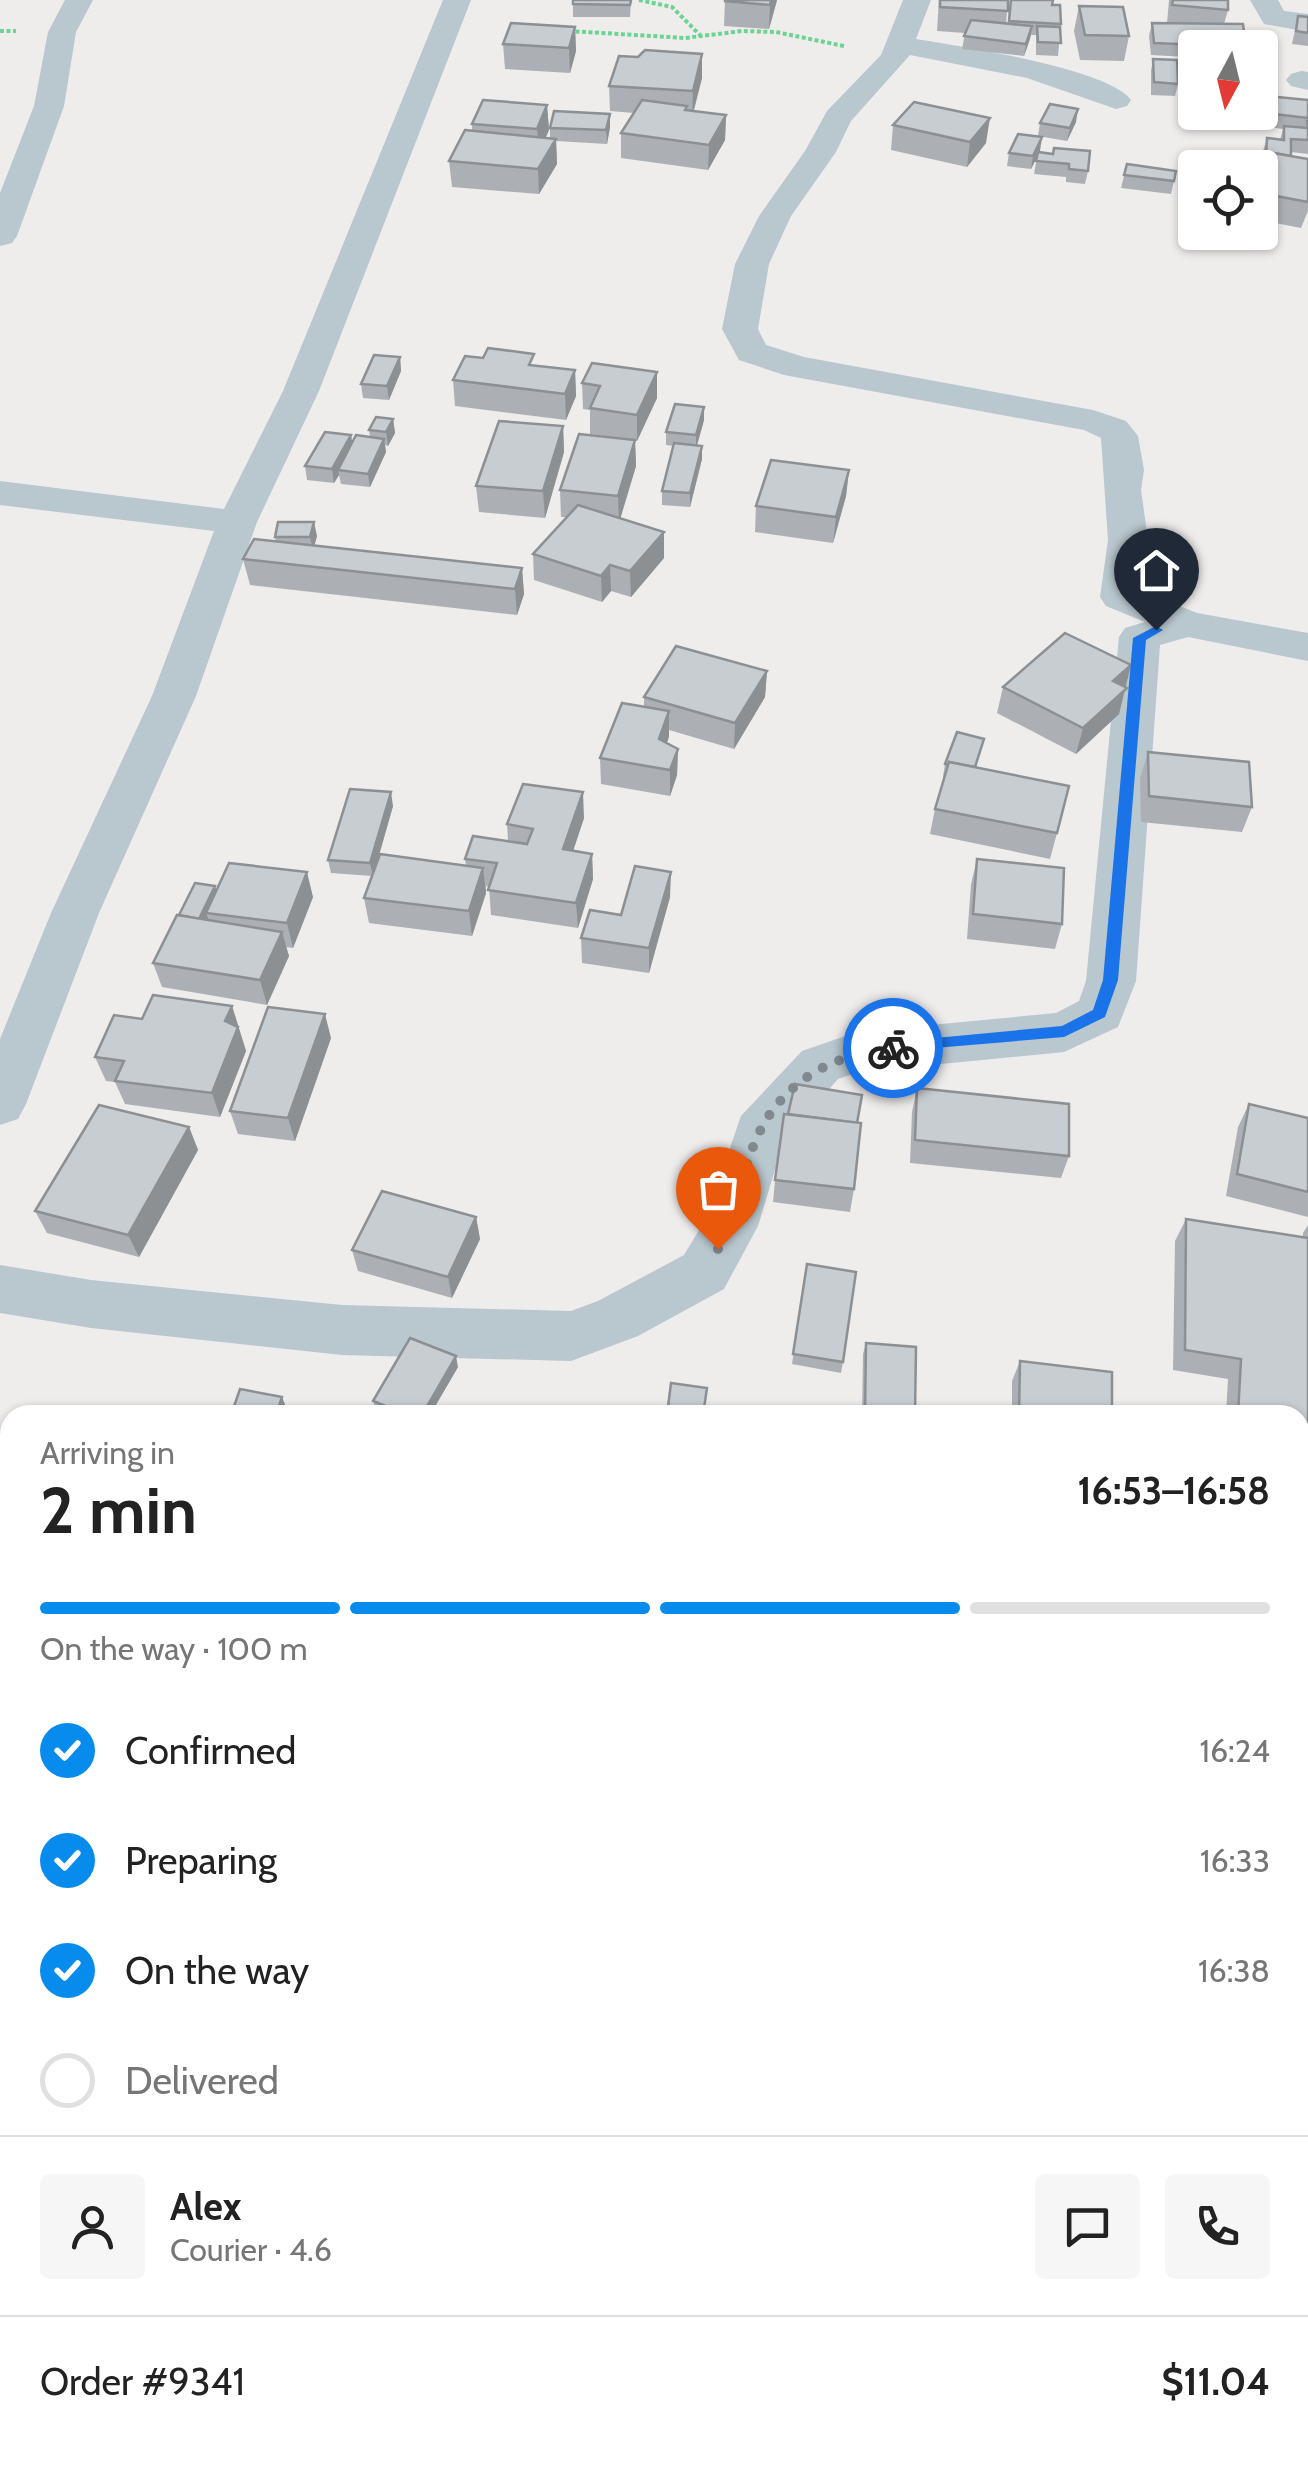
<!DOCTYPE html>
<html lang="en">
<head>
<meta charset="utf-8">
<style>
  :root { --surface:#fff; --page:#f6f6f6; --text:#222; --muted:#767676; --line:#e0e0e0; --accent:#078cee }
  body { margin:0; font-family:Cabin,sans-serif; background:var(--page); color:var(--text); height:100vh; display:flex; flex-direction:column; font-size:38px; white-space:nowrap }
  * { box-sizing:border-box; margin:0 }
  p { font-size:32px; color:var(--muted) }
  .icon { flex:none; width:55px; height:55px; fill:none; stroke:currentColor; stroke-width:2; stroke-linecap:round; stroke-linejoin:round }
  .map { position:relative; flex:1; overflow:hidden }
  .side { position:absolute; left:0px; top:1405px; width:1310px; height:1060px; display:flex; flex-direction:column; background:var(--surface); border-radius:30px 30px 0 0; box-shadow:0 2px 8px #0004 }
  .side>* { flex:none }
  .needle { width:65px; rotate:187deg }
  .fabs { position:absolute; left:1178px; top:30px; display:grid; gap:20px }
  .fabs a { display:grid; place-items:center; width:100px; height:100px; border-radius:10px; background:var(--surface); box-shadow:0 2px 8px #0004; font-size:50px }
  .pin { position:absolute; display:grid; place-items:center; width:85px; height:85px; color:#fff; margin:-102px -42px; border-radius:50% 50% 50% 0; rotate:-45deg; box-shadow:0 0 10px #0007 }
  .pin .icon { rotate:45deg }
  .courier { position:absolute; display:grid; place-items:center; width:100px; height:100px; margin:-50px; border:8px solid #1a73e8; border-radius:50%; background:#fff; color:#222; box-shadow:0 2px 12px #0007 }
  .overview em { font-style:normal; font-weight:700 }
  .overview div { display:flex; flex-direction:column-reverse }
  .overview { display:flex; align-items:center; justify-content:space-between; height:170px; padding:0 40px }
  h1 { font-size:65px; font-weight:700; line-height:75px }
  .bar { display:grid; grid-template-columns:repeat(4,1fr); gap:15px 10px; align-content:center; height:120px; padding:0 40px }
  .bar i { height:12px; border-radius:8px; background:var(--line) }
  .bar .active { background:var(--accent) }
  .bar p { grid-column:span 4 }
  .line { display:flex; align-items:center; gap:25px; padding:0 40px; border-top:2px solid var(--line) }
  .line div { flex:1 }
  .round { display:grid; place-items:center; flex:none; width:105px; height:105px; border-radius:10px; background:var(--page) }
  ol { padding:0 40px; list-style:none }
  li { display:flex; align-items:center; gap:30px; height:110px }
  li p { margin-inline-start:auto }
  li .icon { padding:10px; border-radius:50%; background:var(--accent); color:#fff; stroke-width:4 }
  li:last-child { color:var(--muted) }
  li i { width:55px; height:55px; border:5px solid var(--line); border-radius:50% }
  .map>svg:first-child { display:block }
  .lines { fill:none; stroke-linecap:round; stroke-linejoin:round }
  .path { stroke:#6ad491; stroke-width:4; stroke-dasharray:4 2.5; stroke-linecap:butt }
  .minor { fill:#b9c7ce; fill-rule:evenodd }
  .wall { fill:#acb0b5 }
  .shaded-wall { fill:#8c9093 }
  .building { fill:#c8cdd2; stroke:#8c9093; stroke-width:2.5 }
  .route { fill:#1a73e8 }
  .done { stroke:#7f898e; stroke-width:10; stroke-dasharray:0 18 }
</style>
</head>
<body>
<div class="map">
<svg width="1308" height="2465" viewBox="0 0 1308 2465">
  <rect width="100%" height="100%" fill="#efecec"/>
  <g class="lines">
    <!-- path -->
    <g class="path">
      <polyline points="639,0 672,7 700,35"/>
      <polyline points="0,31 16,31"/>
      <polyline points="569,31 685,38 742,31 776,32 844,46"/>
    </g>
    <!-- minor -->
    <g class="minor">
      <polygon points="65,0 93,0 76,32 64,106 17,236 12,243 0,246 0,193 34,106 48,32"/>
      <polygon points="443,0 471,0 319,391 257,522 196,696 99,913 26,1104 18,1119 0,1125 0,1039 51,913 152,696 214,531 0,505 0,481 224,509 283,391"/>
      <path d="M903,0h28l-15,39c41,7 193,29 215,61l-4,6 -11,3 -89,-31 -117,-23 -59,66 -15,31 -45,64 -22,48 -11,65 8,16 38,12 289,53 33,11 12,15 6,34 -3,20 7,50 -6,51 55,22 111,20v28l-120,-24 -28,8 -24,336 -18,46 -54,25 -205,20 -21,7 -54,61 -26,86 -34,63 -86,47 -67,25 -229,-6 -251,-27 -91,-15v-48l91,15 251,25 229,6 27,-10 86,-46 21,-35 36,-104 61,-65 55,-19 199,-19 23,-12 7,-20 33,-344 6,-9 20,-6 -39,-16 -6,-9 8,-57 -7,-102 -17,-8 -300,-55 -45,-15 -17,-31 13,-65 24,-48 46,-65 22,-40 54,-56z"/>
      <polygon points="1250,0 1278,0 1284,11 1308,14 1308,32 1264,24"/>
      <polygon points="1301,71 1308,72 1308,90 1291,86 1286,80 1291,74"/>
    </g>
  </g>
  <!-- wall -->
  <g class="wall">
    <polygon points="631,0 630,17 573,17 573,4"/>
    <polygon points="725,0 777,0 769,29 724,26"/>
    <polygon points="939,0 1008,0 1006,24 1008,24 1010,0 1053,0 1052,5 1061,24 1058,56 1036,55 1036,35 1031,35 1024,56 962,49 965,33 937,31"/>
    <polygon points="1169,0 1228,0 1228,10 1224,24 1246,48 1201,46 1195,48 1195,70 1188,69 1187,57 1151,55 1149,36 1152,23 1167,23"/>
    <polygon points="1079,6 1129,36 1124,61 1080,60 1074,31"/>
    <polygon points="1298,16 1308,17 1308,46 1292,44"/>
    <polygon points="575,27 576,51 570,73 505,69 503,44"/>
    <polygon points="1153,59 1178,84 1175,96 1151,95 1151,71"/>
    <polygon points="702,78 694,111 726,115 725,140 708,170 621,158 621,133 634,113 610,111 609,86"/>
    <polygon points="1268,96 1308,100 1308,154 1291,152 1291,156 1308,159 1308,211 1301,228 1260,220 1260,182 1264,172 1263,172 1263,151 1267,138 1280,140 1283,129 1262,126"/>
    <polygon points="547,105 549,130 545,138 550,138 550,128 610,114 610,127 607,144 556,141 557,164 539,194 452,187 449,161 472,131 472,124"/>
    <polygon points="1076,122 1067,141 1038,136 1040,123"/>
    <polygon points="893,125 986,143 967,167 891,150"/>
    <polygon points="1039,152 1088,171 1085,184 1066,182 1066,177 1034,174 1037,157 1031,169 1007,166 1009,153"/>
    <polygon points="1127,164 1176,171 1171,194 1121,188"/>
    <polygon points="400,357 401,371 389,400 363,398 361,384"/>
    <polygon points="535,366 575,370 576,396 566,420 455,406 453,380"/>
    <polygon points="657,372 657,398 637,441 635,441 636,466 620,518 664,532 664,558 631,597 611,591 602,602 534,580 533,554 567,517 561,517 560,490 617,438 590,434 590,410 583,409 582,383"/>
    <polygon points="393,419 395,433 388,446 385,445 386,452 370,487 341,484 339,475 334,483 307,480 305,466 351,435 352,442 370,437 369,430"/>
    <polygon points="704,420 697,445 702,459 690,507 662,505 662,491 674,446 666,445 666,432"/>
    <polygon points="563,426 564,452 545,518 479,512 476,486"/>
    <polygon points="849,470 846,496 833,543 755,532 756,506"/>
    <polygon points="317,536 314,546 522,568 524,594 517,615 250,585 243,559 276,542 275,537"/>
    <polygon points="767,671 765,697 734,749 669,730 667,743 678,749 677,775 670,796 601,784 600,758 644,707 644,697"/>
    <polygon points="1003,687 1125,687 1119,714 1076,754 997,713"/>
    <polygon points="984,739 976,767 1057,833 1050,859 930,834 935,809 944,778 943,777 945,764"/>
    <polygon points="1148,752 1252,807 1242,832 1141,822 1140,778"/>
    <polygon points="393,806 378,859 466,865 465,859 508,841 507,824 584,818 573,851 592,854 593,879 578,928 491,915 489,887 486,886 486,893 472,936 369,923 364,898 372,876 331,873 328,860"/>
    <polygon points="977,859 1062,924 1055,949 967,939 971,884"/>
    <polygon points="217,890 313,897 293,948 286,947 289,956 267,1005 162,987 153,963"/>
    <polygon points="670,897 649,973 582,963 581,938 621,915"/>
    <polygon points="232,1006 246,1051 220,1117 125,1104 115,1082 106,1081 95,1057 142,1019"/>
    <polygon points="331,1038 295,1141 238,1134 230,1111"/>
    <polygon points="917,1088 1069,1156 1061,1178 910,1163 912,1112"/>
    <polygon points="1249,1104 1308,1118 1308,1217 1226,1196 1238,1127"/>
    <polygon points="857,1123 854,1189 850,1212 773,1202 775,1180"/>
    <polygon points="189,1127 198,1150 139,1257 47,1233 35,1211"/>
    <polygon points="476,1217 480,1239 452,1298 358,1271 352,1250"/>
    <polygon points="1186,1219 1303,1237 1303,1233 1308,1225 1308,1628 1300,1626 1300,1415 1226,1415 1228,1379 1173,1370 1175,1241"/>
    <polygon points="807,1264 843,1362 841,1373 792,1364"/>
    <polygon points="866,1343 915,1415 862,1415 863,1354"/>
    <polygon points="1020,1361 1112,1415 1012,1415 1012,1381"/>
    <polygon points="458,1367 430,1415 385,1415 376,1411 373,1401"/>
    <polygon points="961,2455 1036,2455 1053,2465 958,2465"/>
    <polygon points="1198,2455 1300,2455 1308,2465 1197,2465"/>
  </g>
  <!-- shaded-wall -->
  <g class="shaded-wall">
    <polygon points="771,0 777,0 769,29 770,5"/>
    <polygon points="1032,26 1030,39 1024,56 1026,44"/>
    <polygon points="575,27 576,51 570,73 569,48"/>
    <polygon points="702,54 702,78 692,116 693,91"/>
    <polygon points="547,105 549,130 539,154 537,129"/>
    <polygon points="1078,109 1076,122 1067,141 1070,128"/>
    <polygon points="610,114 610,127 607,144 606,130"/>
    <polygon points="726,115 725,140 708,170 709,145"/>
    <polygon points="990,118 986,143 967,167 970,142"/>
    <polygon points="1042,137 1040,151 1031,169 1033,156"/>
    <polygon points="556,139 557,164 539,194 538,169"/>
    <polygon points="400,357 401,371 389,400 387,386"/>
    <polygon points="575,370 576,396 566,420 565,394"/>
    <polygon points="657,372 657,398 637,441 637,415"/>
    <polygon points="704,407 704,420 696,449 696,435"/>
    <polygon points="393,419 395,433 388,446 386,432"/>
    <polygon points="563,426 564,452 545,518 543,491"/>
    <polygon points="351,435 353,449 338,470 339,475 334,483 332,469"/>
    <polygon points="384,439 386,452 370,487 368,474"/>
    <polygon points="635,440 636,466 619,523 618,496"/>
    <polygon points="702,446 702,459 690,507 690,493"/>
    <polygon points="849,470 846,496 833,543 836,517"/>
    <polygon points="314,522 317,536 313,551 310,537"/>
    <polygon points="664,532 664,558 631,597 630,571"/>
    <polygon points="610,565 611,591 602,602 601,576"/>
    <polygon points="522,568 524,594 517,615 515,589"/>
    <polygon points="1131,665 1119,714 1076,754 1083,728 1113,681"/>
    <polygon points="767,671 765,697 734,749 735,723"/>
    <polygon points="669,711 669,737 659,765 659,739"/>
    <polygon points="678,749 677,775 670,796 670,770"/>
    <polygon points="391,792 393,806 373,876 370,863"/>
    <polygon points="583,792 584,818 565,875 563,849"/>
    <polygon points="592,854 593,879 578,928 576,903"/>
    <polygon points="483,868 486,893 472,936 469,911"/>
    <polygon points="307,872 313,897 293,948 287,923"/>
    <polygon points="671,872 670,897 649,973 649,948"/>
    <polygon points="215,886 219,899 206,913 209,921 199,919"/>
    <polygon points="282,932 289,956 267,1005 260,980"/>
    <polygon points="232,1006 246,1051 220,1117 212,1093 225,1021"/>
    <polygon points="325,1014 331,1038 295,1141 288,1118"/>
    <polygon points="189,1127 198,1150 139,1257 128,1235"/>
    <polygon points="476,1217 480,1239 452,1298 448,1277"/>
    <polygon points="456,1356 458,1367 430,1415 422,1415"/>
    <polygon points="282,1397 286,1407 283,1415 276,1415"/>
    <polygon points="0,2029 6,2031 0,2045"/>
    <polygon points="0,2190 10,2193 10,2197 0,2193"/>
    <polygon points="10,2367 10,2408 0,2409 0,2389"/>
    <polygon points="564,2455 573,2455 586,2465 577,2465"/>
  </g>
  <!-- building -->
  <g class="building">
    <polygon points="573,0 631,0 630,5 573,4"/>
    <polygon points="725,0 771,0 770,5 725,1"/>
    <polygon points="940,0 1008,0 1008,11 940,7"/>
    <polygon points="1011,0 1053,0 1052,5 1060,5 1061,24 1009,21"/>
    <polygon points="1173,0 1228,0 1228,10 1172,5"/>
    <polygon points="1079,6 1123,7 1129,36 1085,35"/>
    <polygon points="1298,16 1308,17 1308,33 1296,31"/>
    <polygon points="971,20 1032,26 1026,44 964,36"/>
    <polygon points="511,23 575,27 569,48 503,44"/>
    <polygon points="1152,23 1243,24 1246,48 1222,48 1220,34 1200,33 1201,45 1154,43"/>
    <polygon points="1037,26 1060,27 1061,43 1038,42"/>
    <polygon points="1189,48 1195,48 1195,57 1191,57"/>
    <polygon points="645,50 702,54 693,91 609,86 619,56 638,57"/>
    <polygon points="1153,59 1177,60 1178,84 1154,82"/>
    <polygon points="1268,96 1308,100 1308,118 1266,113"/>
    <polygon points="483,100 547,105 537,129 472,124"/>
    <polygon points="642,100 687,106 685,110 726,115 709,145 621,133"/>
    <polygon points="914,102 990,118 970,142 893,125"/>
    <polygon points="1050,104 1078,109 1070,128 1040,123"/>
    <polygon points="554,111 610,114 606,130 550,128"/>
    <polygon points="1307,121 1308,121 1308,140 1291,139 1291,156 1273,153 1270,159 1266,159 1267,138 1284,140 1284,126 1308,128"/>
    <polygon points="465,130 556,139 538,169 449,161"/>
    <polygon points="1018,134 1042,137 1033,156 1009,153"/>
    <polygon points="1054,148 1090,151 1088,171 1069,169 1069,164 1036,161 1038,152 1053,154"/>
    <polygon points="1273,153 1308,159 1308,202 1260,193 1260,182"/>
    <polygon points="1127,164 1176,171 1174,181 1124,175"/>
    <polygon points="488,348 534,354 529,365 575,370 565,394 453,380 465,356 483,358"/>
    <polygon points="374,355 400,357 387,386 361,384"/>
    <polygon points="592,363 657,372 637,415 590,408 600,386 582,383"/>
    <polygon points="675,404 704,407 696,435 666,432"/>
    <polygon points="376,417 393,419 386,432 369,430"/>
    <polygon points="499,421 563,426 543,491 476,486"/>
    <polygon points="325,432 351,435 332,469 305,466"/>
    <polygon points="579,434 635,440 618,496 560,490"/>
    <polygon points="356,435 384,439 368,474 338,470"/>
    <polygon points="674,443 702,446 690,493 662,491"/>
    <polygon points="771,460 849,470 836,517 756,506"/>
    <polygon points="578,505 664,532 630,571 610,565 601,576 533,554"/>
    <polygon points="278,522 314,522 310,537 275,537"/>
    <polygon points="254,539 522,568 515,589 243,559"/>
    <polygon points="1065,633 1131,665 1113,681 1127,688 1083,728 1003,687"/>
    <polygon points="676,646 767,671 735,723 644,697"/>
    <polygon points="622,703 669,711 659,739 678,749 670,770 600,758"/>
    <polygon points="957,732 984,739 975,767 949,762 948,765 945,764"/>
    <polygon points="1148,752 1249,762 1252,807 1149,796"/>
    <polygon points="949,762 1069,786 1057,833 935,809"/>
    <polygon points="523,784 583,792 563,849 592,854 576,903 488,890 497,863 465,859 473,836 527,844 533,829 507,824"/>
    <polygon points="350,789 391,792 370,863 328,860"/>
    <polygon points="380,854 483,868 469,911 364,898"/>
    <polygon points="977,859 1064,868 1062,924 973,914"/>
    <polygon points="229,863 307,872 287,923 206,913"/>
    <polygon points="635,866 671,872 649,948 581,938 590,910 621,915"/>
    <polygon points="195,883 215,886 199,919 179,915"/>
    <polygon points="177,915 282,932 260,980 153,963"/>
    <polygon points="153,995 232,1006 225,1021 238,1027 212,1093 115,1081 124,1061 95,1057 114,1015 142,1019"/>
    <polygon points="268,1007 325,1014 288,1118 230,1111"/>
    <polygon points="795,1084 862,1095 857,1123 788,1114"/>
    <polygon points="917,1088 1069,1104 1069,1156 915,1140"/>
    <polygon points="1249,1104 1308,1118 1308,1192 1237,1174"/>
    <polygon points="99,1105 189,1127 128,1235 35,1211"/>
    <polygon points="784,1114 861,1123 854,1189 775,1180"/>
    <polygon points="382,1191 476,1217 448,1277 352,1250"/>
    <polygon points="1186,1219 1308,1238 1308,1433 1300,1431 1300,1415 1238,1415 1241,1359 1185,1350"/>
    <polygon points="807,1264 856,1272 843,1362 793,1354"/>
    <polygon points="410,1338 456,1356 422,1415 408,1415 373,1401"/>
    <polygon points="866,1343 916,1347 915,1415 865,1415"/>
    <polygon points="1020,1361 1112,1372 1112,1415 1019,1415"/>
    <polygon points="671,1383 707,1388 703,1415 667,1415"/>
    <polygon points="240,1389 282,1397 276,1415 231,1415"/>
    <polygon points="328,1407 364,1415 325,1415"/>
    <polygon points="1300,1446 1308,1448 1308,1608 1300,1607"/>
    <polygon points="0,2193 10,2197 10,2367 0,2389"/>
    <polygon points="1300,2352 1308,2355 1308,2465 1215,2465 1216,2455 1300,2455"/>
    <polygon points="478,2455 564,2455 577,2465 473,2465"/>
    <polygon points="767,2455 869,2455 865,2465 785,2465"/>
    <polygon points="972,2455 1036,2455 1053,2465 969,2465"/>
  </g>
  <!-- route -->
  <polygon class="route" points="1156,626 1163,630 1146,640 1118,980 1105,1017 1064,1037 887,1052 887,1044 893,1042 1062,1026 1093,1010 1103,980 1133,638"/>
  <g class="lines">
    <!-- done -->
    <path class="done" d="M718,1249c21,-37 23,-80 42,-118 27,-53 76,-77 133,-83"/>
  </g>
</svg>
<div class="fabs">
<a><svg class="needle" viewBox="-14 -14 28 28"><path d="M0-13l5 13h-10z" fill="#e53935"/><path d="M0 13l5-13h-10z" fill="#767676"/></svg></a>
<a><svg class="icon" aria-label="locate" viewBox="0 0 24 24"><circle cx="12" cy="12" r="6"/><path d="M12 2v4M12 18v4M2 12h4M18 12h4"/></svg></a>
</div>
<div class="pin" style="left:718px;top:1249px;background:#ea580c"><svg class="icon" aria-label="bag" viewBox="0 0 24 24"><path d="M5 8h14l-1 12H6zM9 8a3 3 0 0 1 6 0"/></svg></div>
<div class="pin" style="left:1156px;top:630px;background:#1f2937"><svg class="icon" aria-label="home" viewBox="0 0 24 24"><path d="M3 11l9-7 9 7M6 9v11h12V9"/></svg></div>
<div class="courier" style="left:893px;top:1048px"><svg class="icon" aria-label="bike" viewBox="0 0 24 24"><circle cx="6" cy="16" r="4"/><circle cx="18" cy="16" r="4"/><path d="M6 16l4-8h5l3 8M10 8l3 8H6M13 5h3"/></svg></div>
<section class="side">
<div class="overview"><div><h1>2 min</h1><p>Arriving in</p></div><em>16:53–16:58</em></div>
<div class="bar"><i class="active"></i><i class="active"></i><i class="active"></i><i></i><p>On the way · 100 m</p></div>
<ol>
<li><svg class="icon" aria-label="check" viewBox="0 0 24 24"><path d="M5 12l5 5 9-10"/></svg>Confirmed<p>16:24</p></li>
<li><svg class="icon" aria-label="check" viewBox="0 0 24 24"><path d="M5 12l5 5 9-10"/></svg>Preparing<p>16:33</p></li>
<li><svg class="icon" aria-label="check" viewBox="0 0 24 24"><path d="M5 12l5 5 9-10"/></svg>On the way<p>16:38</p></li>
<li><i></i>Delivered</li>
</ol>
<div class="line" style="height:180px"><a class="round"><svg class="icon" aria-label="person" viewBox="0 0 24 24"><circle cx="12" cy="8" r="4"/><path d="M4 21q1-7 8-7t8 7"/></svg></a><div><b>Alex</b><p>Courier · 4.6</p></div><a class="round"><svg class="icon" aria-label="chat" viewBox="0 0 24 24"><path d="M4 5h16v11H9l-5 4z"/></svg></a><a class="round"><svg class="icon" aria-label="phone" viewBox="0 0 24 24"><path d="M5 4h4l2 5-3 2q2 4 5 5l2-3 5 2v4C11 20 4 13 5 4z"/></svg></a></div>
<div class="line" style="height:130px"><div>Order #9341</div><b>$11.04</b></div>
</section>
</div>
</body>
</html>
